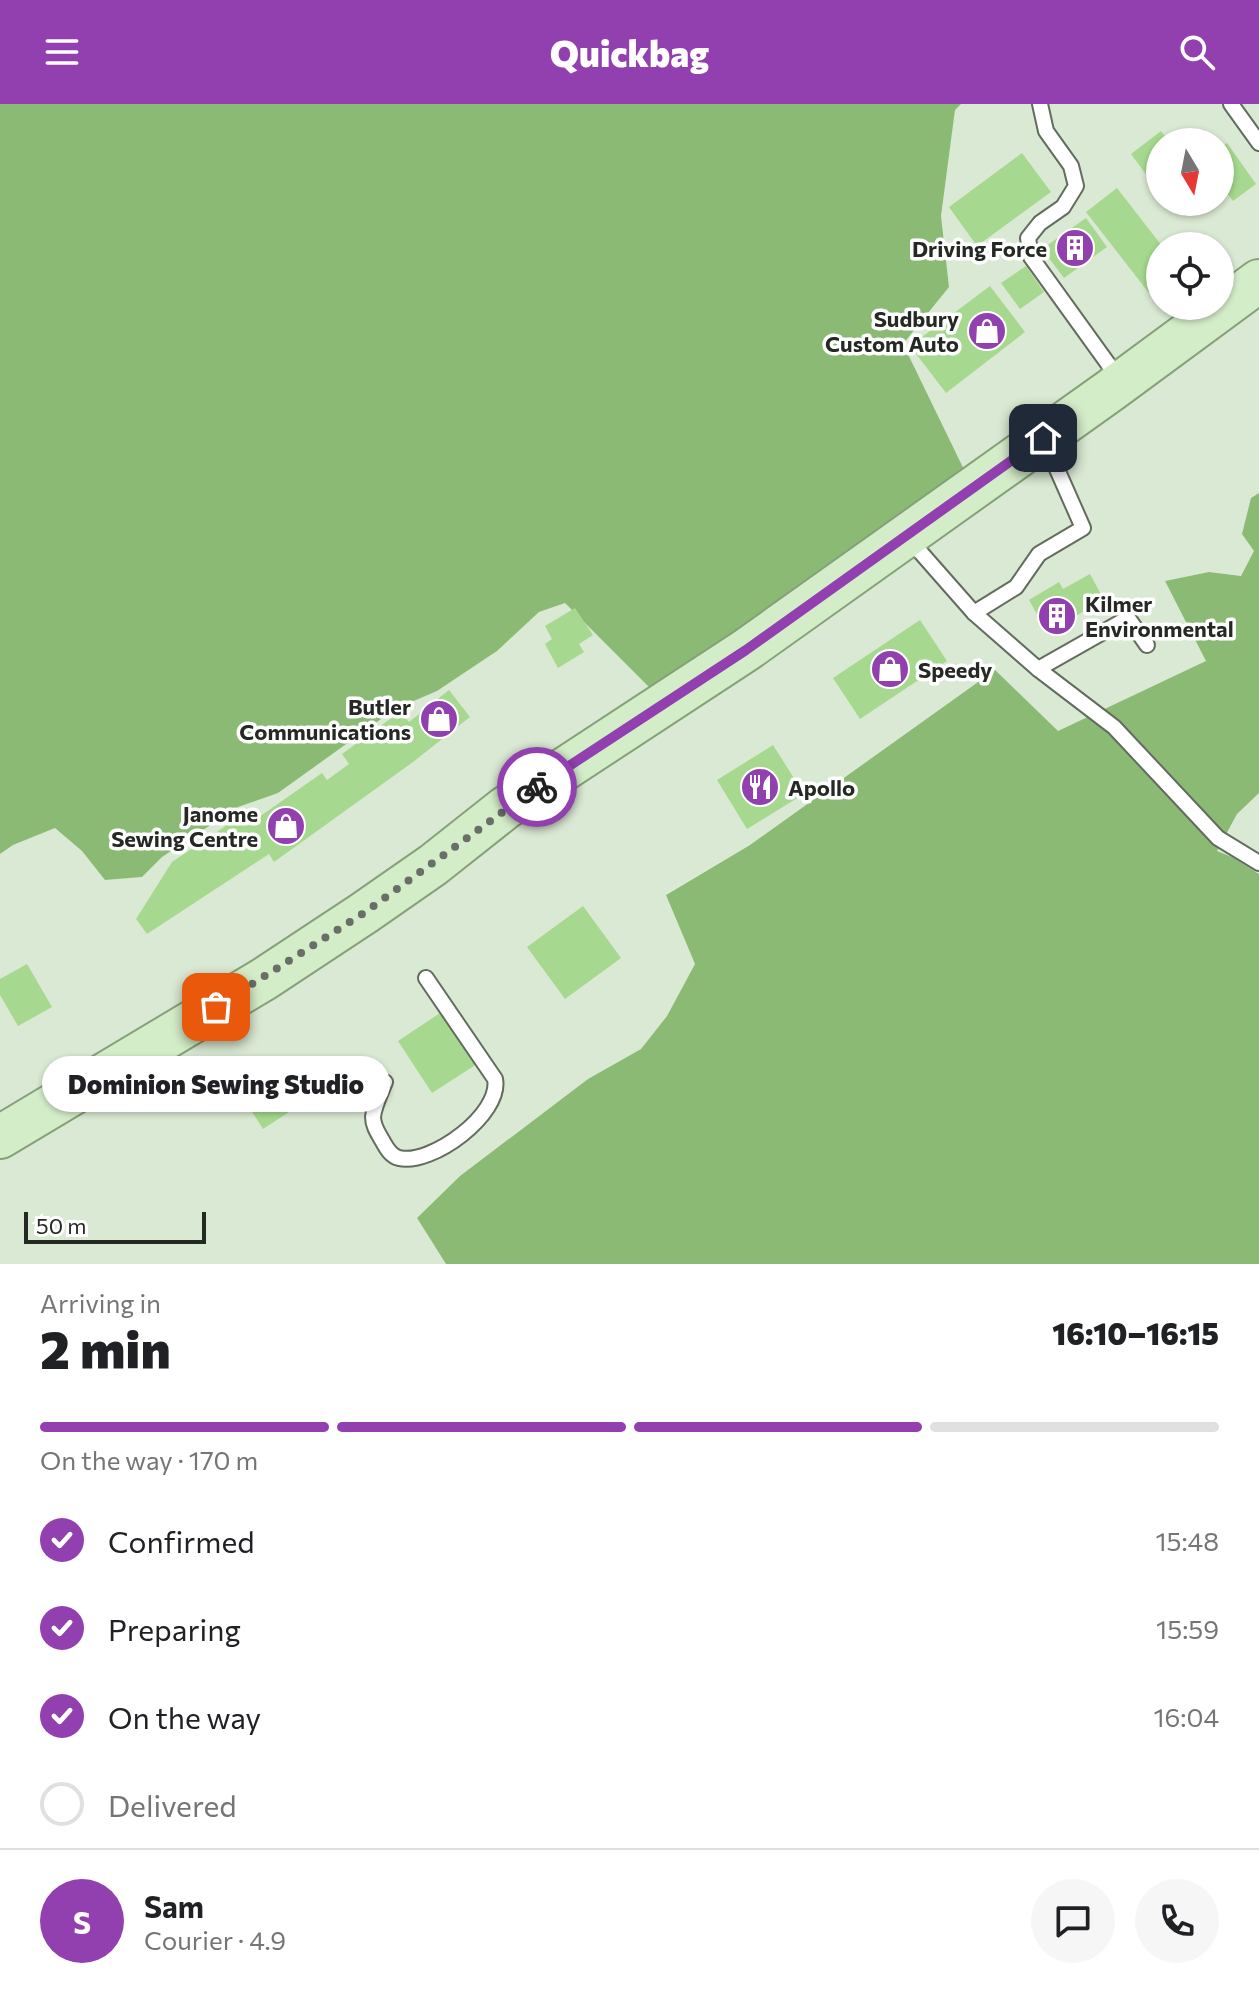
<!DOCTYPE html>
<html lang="en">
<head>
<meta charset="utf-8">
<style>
  :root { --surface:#fff; --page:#f6f6f6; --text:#202124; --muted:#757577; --line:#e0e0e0; --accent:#9240af }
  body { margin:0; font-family:Commissioner,sans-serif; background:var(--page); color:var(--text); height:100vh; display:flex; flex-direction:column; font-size:30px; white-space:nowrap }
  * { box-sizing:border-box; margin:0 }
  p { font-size:26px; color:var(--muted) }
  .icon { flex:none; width:44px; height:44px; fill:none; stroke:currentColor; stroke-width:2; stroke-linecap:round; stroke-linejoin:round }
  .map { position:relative; height:1160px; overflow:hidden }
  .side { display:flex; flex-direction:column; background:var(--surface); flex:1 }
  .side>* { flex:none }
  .needle { width:52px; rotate:170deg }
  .controls { position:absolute; left:1146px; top:24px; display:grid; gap:16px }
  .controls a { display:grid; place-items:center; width:88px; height:88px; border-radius:50%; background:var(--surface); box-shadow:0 2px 6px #0004; font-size:40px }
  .scale { position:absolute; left:24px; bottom:20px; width:182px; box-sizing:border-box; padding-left:8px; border:4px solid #252923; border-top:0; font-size:22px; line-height:28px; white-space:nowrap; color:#252923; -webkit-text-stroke:6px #fff; paint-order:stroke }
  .pin { position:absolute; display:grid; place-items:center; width:68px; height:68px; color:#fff; margin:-34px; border-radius:16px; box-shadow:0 4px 12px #0006 }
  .courier { position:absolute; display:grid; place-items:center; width:80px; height:80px; margin:-40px; border:6px solid #9240af; border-radius:50%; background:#fff; color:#222; box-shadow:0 2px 10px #0007 }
  .bubble { position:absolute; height:56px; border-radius:28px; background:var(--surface); box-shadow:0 2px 6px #0004; font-size:26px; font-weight:800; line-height:56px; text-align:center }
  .summary em { font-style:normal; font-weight:800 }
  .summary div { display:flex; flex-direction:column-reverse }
  .summary { display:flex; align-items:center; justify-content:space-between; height:136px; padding:0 40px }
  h1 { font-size:52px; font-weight:800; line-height:60px }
  .bar { display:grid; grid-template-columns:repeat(4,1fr); gap:12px 8px; align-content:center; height:96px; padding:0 40px }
  .bar i { height:10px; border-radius:6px; background:var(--line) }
  .bar .active { background:var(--accent) }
  .bar p { grid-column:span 4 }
  .line { display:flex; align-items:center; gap:20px; padding:0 40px; border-top:2px solid var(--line) }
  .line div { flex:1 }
  .round { display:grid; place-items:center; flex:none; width:84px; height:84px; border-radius:42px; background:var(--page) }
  ol { padding:0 40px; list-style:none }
  li { display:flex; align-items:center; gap:24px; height:88px }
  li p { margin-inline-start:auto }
  li .icon { padding:8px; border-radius:50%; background:var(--accent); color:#fff; stroke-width:4 }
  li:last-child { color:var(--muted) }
  li i { width:44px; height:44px; border:4px solid var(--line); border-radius:50% }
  header { display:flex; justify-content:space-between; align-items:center; height:104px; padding:0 40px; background:var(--accent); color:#fff; font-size:36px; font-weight:800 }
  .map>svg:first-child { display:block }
  .built { fill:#dae9d3; fill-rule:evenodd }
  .forest { fill:#8aba73 }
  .building { fill:#a6d98f }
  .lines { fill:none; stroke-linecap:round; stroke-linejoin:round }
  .service-casing { stroke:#636c5f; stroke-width:18 }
  .primary-casing { stroke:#85a178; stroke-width:46 }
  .service { stroke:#fff; stroke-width:14 }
  .primary { stroke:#d4edc9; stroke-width:42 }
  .done { stroke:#696f66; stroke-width:8; stroke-dasharray:0 14.4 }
  .route { stroke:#9240af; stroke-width:10 }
  .labels { text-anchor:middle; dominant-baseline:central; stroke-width:7; stroke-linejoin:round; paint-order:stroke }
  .poi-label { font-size:22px; font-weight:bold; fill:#252923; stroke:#fff; text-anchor:end }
</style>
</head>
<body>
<header><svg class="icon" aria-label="menu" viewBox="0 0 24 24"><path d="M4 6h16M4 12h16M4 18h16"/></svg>Quickbag<svg class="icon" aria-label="search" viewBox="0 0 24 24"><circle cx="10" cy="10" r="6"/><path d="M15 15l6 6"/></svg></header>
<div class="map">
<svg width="1259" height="1160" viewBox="0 0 1259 1160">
  <rect width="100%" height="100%" fill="#e7f2e2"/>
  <!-- built -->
  <g class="built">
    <path d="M961,0h298v389l-8,5 4,52 -14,26 -32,-4 -44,9 42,80 -149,70 -308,114 -84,49 29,70 -28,52 -26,33 -53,30 -128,97 -43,42 29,46h-446v-410l13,-9 42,-17 27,23 23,29 37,-3 20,-20 76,-50 40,-14 117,-84 42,-18 60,-40 42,-39 26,-9 90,89 315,-208 -67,-140 46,-57 -8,-71 14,-106zM1160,38h60v60h-60zM1160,142h60v60h-60z"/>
    <polygon points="1259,689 1259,770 1232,753 1217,747 1237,710"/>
  </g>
  <!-- forest -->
  <g class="forest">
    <polygon points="0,0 961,0 955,6 941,112 949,183 903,240 971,380 655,589 565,499 539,508 497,547 437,587 395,605 278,689 238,703 162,753 142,773 105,776 82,747 55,724 13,741 0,750"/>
    <polygon points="1259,389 1259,689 1237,710 1217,747 1232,753 1259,770 1259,1160 446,1160 417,1114 460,1072 588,975 641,945 667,912 695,860 666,791 750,741 995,566 1058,627 1206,557 1165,477 1209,468 1241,472 1254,447 1242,430 1251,394"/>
  </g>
  <!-- building -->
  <g class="building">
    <polygon points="1161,27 1169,38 1160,38 1160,80 1156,84 1131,50"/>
    <polygon points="1227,39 1256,80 1233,97 1220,80 1220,44"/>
    <polygon points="1022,49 1051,88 977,142 949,103"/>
    <polygon points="1117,84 1162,142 1160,142 1160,181 1149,189 1086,108"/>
    <polygon points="1086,114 1107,143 1064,174 1042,145"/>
    <polygon points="1026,162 1044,188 1020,205 1001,179"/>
    <polygon points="990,182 1025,228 946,289 910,242"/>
    <polygon points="1090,470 1104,496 1047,528 1029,496 1059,478 1063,485"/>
    <polygon points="575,504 593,531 579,540 584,548 558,564 545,540 552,535 545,522"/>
    <polygon points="920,516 947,557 860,615 833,574"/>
    <polygon points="449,586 470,613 413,658 274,758 269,750 147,830 136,815 172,758 242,711 249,720 322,669 327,676 349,660 342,650 401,607 409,618"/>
    <polygon points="773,641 804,690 747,725 717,676"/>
    <polygon points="583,802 621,854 565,895 527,843"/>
    <polygon points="27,860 52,903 18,922 0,891 0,875"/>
    <polygon points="443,907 477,960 432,989 398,937"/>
    <polygon points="302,953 323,986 263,1025 242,992"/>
  </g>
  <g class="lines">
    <!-- service casing -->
    <g class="service-casing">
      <g id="service">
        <polyline points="1040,0 1046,27 1071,62 1076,82 1063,103 1040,119 1028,134 1031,153 1119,275"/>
        <polyline points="1231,0 1259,39"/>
        <polyline points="908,434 974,509 1038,565 1114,623 1218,734 1259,759"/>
        <polyline points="974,509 1016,483 1039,450 1083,424 1045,338"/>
        <polyline points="1038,565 1128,514 1147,541"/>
        <path d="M385,978c-4,10 -11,24 -12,35 0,9 5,16 9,23 4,7 8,16 17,18 32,8 103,-44 96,-79l-69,-101"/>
      </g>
    </g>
    <!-- primary casing -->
    <g class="primary-casing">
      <polyline id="primary" points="0,1033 264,875 364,809 433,761 505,704 746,546 1111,286 1259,177"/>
    </g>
    <!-- service -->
    <use href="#service" class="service"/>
    <!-- primary -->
    <use href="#primary" class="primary"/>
  </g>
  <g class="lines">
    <!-- done -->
    <polyline class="done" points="216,903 364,809 537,683"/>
    <!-- route -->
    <polyline class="route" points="537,683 746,546 1043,334"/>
  </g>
  <!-- icons -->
  <defs>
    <g id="building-disc" transform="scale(2)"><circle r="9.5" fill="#9240af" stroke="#fff"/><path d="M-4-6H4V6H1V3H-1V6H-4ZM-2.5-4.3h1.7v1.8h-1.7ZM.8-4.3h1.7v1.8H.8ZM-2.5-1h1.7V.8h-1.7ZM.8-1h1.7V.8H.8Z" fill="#fff"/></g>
    <g id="shop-disc" transform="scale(2)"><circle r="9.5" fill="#9240af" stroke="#fff"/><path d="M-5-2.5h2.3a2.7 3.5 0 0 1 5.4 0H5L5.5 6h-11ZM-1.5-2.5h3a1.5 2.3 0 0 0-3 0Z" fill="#fff"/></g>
    <g id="restaurant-disc" transform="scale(2)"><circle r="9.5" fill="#9240af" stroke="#fff"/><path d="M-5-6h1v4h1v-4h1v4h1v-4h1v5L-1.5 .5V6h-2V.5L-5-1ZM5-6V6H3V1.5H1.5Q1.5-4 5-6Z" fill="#fff"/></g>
  </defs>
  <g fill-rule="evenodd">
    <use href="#building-disc" x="1075" y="144"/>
    <use href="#shop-disc" x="987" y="227"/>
    <use href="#building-disc" x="1057" y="512"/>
    <use href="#shop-disc" x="890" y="565"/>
    <use href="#shop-disc" x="439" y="615"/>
    <use href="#restaurant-disc" x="760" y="683"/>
    <use href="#shop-disc" x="286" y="722"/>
  </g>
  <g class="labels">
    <!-- poi labels -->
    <g class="poi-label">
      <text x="1047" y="144">Driving Force</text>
      <text x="959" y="214">Sudbury<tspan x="959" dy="25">Custom Auto</tspan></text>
      <text x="1085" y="499" text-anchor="start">Kilmer<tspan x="1085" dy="25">Environmental</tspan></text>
      <text x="918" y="565" text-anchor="start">Speedy</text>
      <text x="411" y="602">Butler<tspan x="411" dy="25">Communications</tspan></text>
      <text x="788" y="683" text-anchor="start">Apollo</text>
      <text x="258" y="709">Janome<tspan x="258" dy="25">Sewing Centre</tspan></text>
    </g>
  </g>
</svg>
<div class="controls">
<a><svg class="needle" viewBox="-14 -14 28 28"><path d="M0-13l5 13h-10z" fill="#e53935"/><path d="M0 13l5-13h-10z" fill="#757577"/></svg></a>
<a><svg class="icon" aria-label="locate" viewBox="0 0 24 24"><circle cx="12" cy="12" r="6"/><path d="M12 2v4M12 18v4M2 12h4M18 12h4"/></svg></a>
</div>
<div class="scale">50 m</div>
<div class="pin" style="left:216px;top:903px;background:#ea580c"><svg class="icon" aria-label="bag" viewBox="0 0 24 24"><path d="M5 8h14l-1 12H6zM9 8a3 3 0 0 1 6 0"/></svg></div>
<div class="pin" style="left:1043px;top:334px;background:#1f2937"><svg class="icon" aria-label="home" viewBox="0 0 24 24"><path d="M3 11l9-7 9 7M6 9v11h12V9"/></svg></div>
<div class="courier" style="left:537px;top:683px"><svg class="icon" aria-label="bike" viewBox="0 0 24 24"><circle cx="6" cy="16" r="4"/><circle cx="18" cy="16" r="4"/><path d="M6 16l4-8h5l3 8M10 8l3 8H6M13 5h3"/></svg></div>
<div class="bubble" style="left:42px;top:952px;width:348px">Dominion Sewing Studio</div>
</div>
<section class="side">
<div class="summary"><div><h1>2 min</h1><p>Arriving in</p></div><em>16:10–16:15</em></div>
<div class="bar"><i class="active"></i><i class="active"></i><i class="active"></i><i></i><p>On the way · 170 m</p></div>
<ol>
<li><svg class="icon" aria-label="check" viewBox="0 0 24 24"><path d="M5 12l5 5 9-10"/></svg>Confirmed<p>15:48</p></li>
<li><svg class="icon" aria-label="check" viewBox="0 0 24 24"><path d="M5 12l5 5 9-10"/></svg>Preparing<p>15:59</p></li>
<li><svg class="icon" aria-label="check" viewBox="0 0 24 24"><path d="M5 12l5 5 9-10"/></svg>On the way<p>16:04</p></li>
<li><i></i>Delivered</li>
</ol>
<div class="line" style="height:144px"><b class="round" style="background:var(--accent);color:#fff">S</b><div><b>Sam</b><p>Courier · 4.9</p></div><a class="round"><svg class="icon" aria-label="chat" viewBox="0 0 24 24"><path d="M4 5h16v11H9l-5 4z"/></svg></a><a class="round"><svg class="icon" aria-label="phone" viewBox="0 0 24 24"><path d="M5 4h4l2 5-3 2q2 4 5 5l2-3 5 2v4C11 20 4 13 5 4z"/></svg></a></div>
</section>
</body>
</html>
